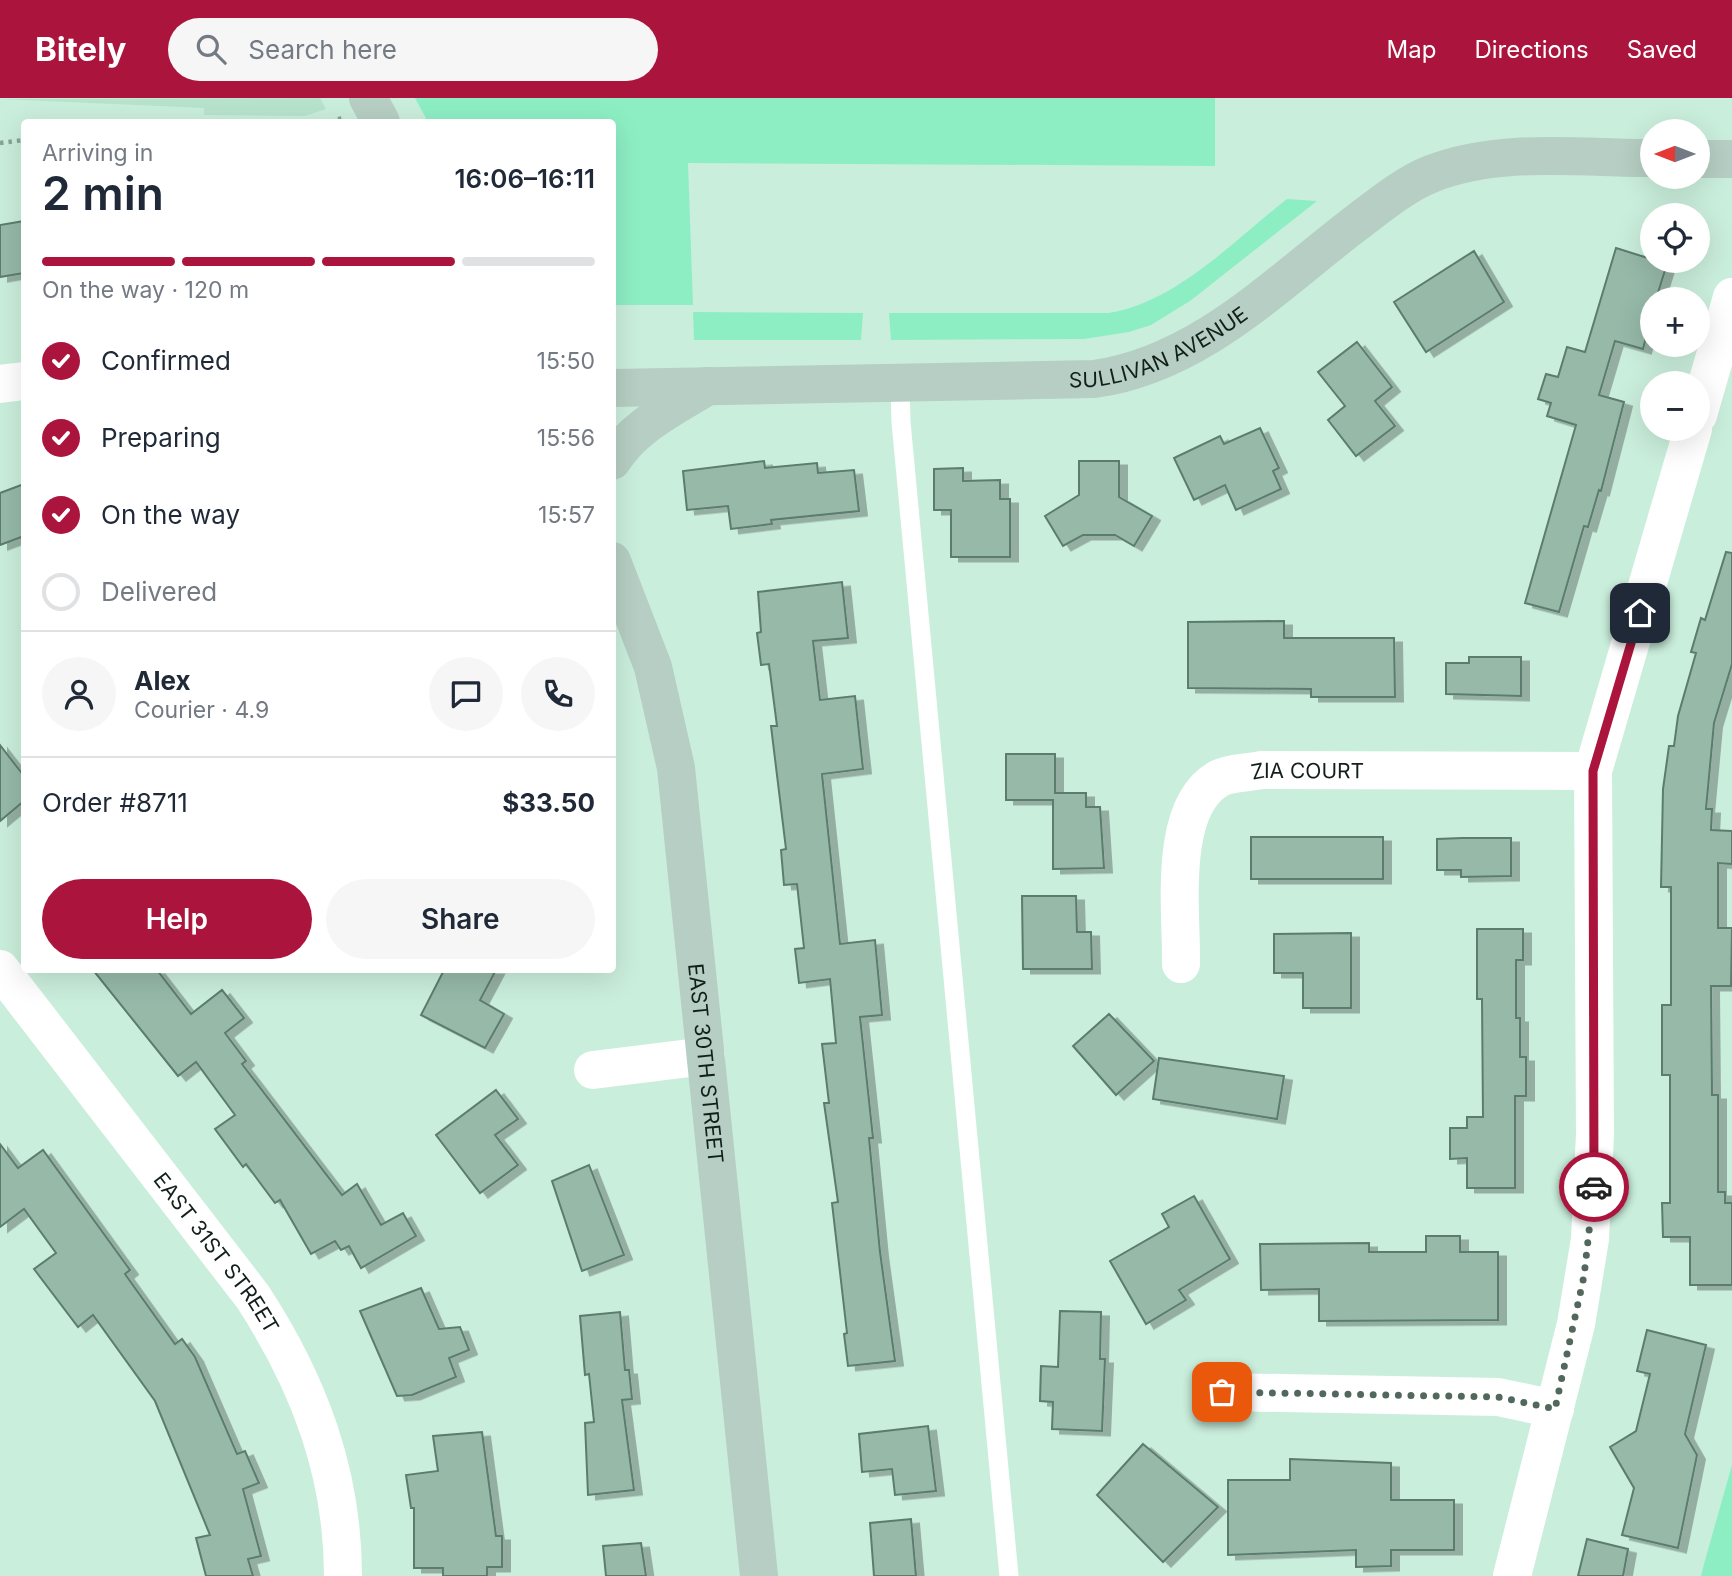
<!DOCTYPE html>
<html lang="en">
<head>
<meta charset="utf-8">
<style>
  :root { --surface:#fff; --page:#f6f6f7; --text:#1f2937; --muted:#747a83; --line:#e0e1e3; --accent:#ab153d }
  body { margin:0; font-family:Inter,sans-serif; background:var(--page); color:var(--text); height:100vh; display:flex; flex-direction:column; font-size:26px; white-space:nowrap }
  * { box-sizing:border-box; margin:0 }
  p { font-size:23px; color:var(--muted) }
  .icon { flex:none; width:38px; height:38px; fill:none; stroke:currentColor; stroke-width:2; stroke-linecap:round; stroke-linejoin:round }
  .map { position:relative; flex:1; overflow:hidden }
  .side { position:absolute; left:21px; top:21px; width:595px; height:854px; display:flex; flex-direction:column; background:var(--surface); border-radius:7px; box-shadow:0 7px 28px #0002 }
  .side>* { flex:none }
  .needle { width:46px; rotate:270deg }
  .tools { position:absolute; left:1640px; top:21px; display:grid; gap:14px }
  .tools a { display:grid; place-items:center; width:70px; height:70px; border-radius:50%; background:var(--surface); box-shadow:0 7px 28px #0002; font-size:35px }
  .pin { position:absolute; display:grid; place-items:center; width:60px; height:60px; color:#fff; margin:-30px; border-radius:14px; box-shadow:0 4px 10px #0006 }
  .courier { position:absolute; display:grid; place-items:center; width:70px; height:70px; margin:-35px; border:5px solid #ab153d; border-radius:50%; background:#fff; color:#222; box-shadow:0 2px 9px #0007 }
  .headline em { font-style:normal; font-weight:600 }
  .headline div { display:flex; flex-direction:column-reverse }
  .headline { display:flex; align-items:center; justify-content:space-between; height:119px; padding:0 21px }
  h1 { font-size:46px; font-weight:600; line-height:52px }
  .bar { display:grid; grid-template-columns:repeat(4,1fr); gap:10px 7px; align-content:center; height:84px; padding:0 21px }
  .bar i { height:9px; border-radius:5px; background:var(--line) }
  .bar .active { background:var(--accent) }
  .bar p { grid-column:span 4 }
  .line { display:flex; align-items:center; gap:18px; padding:0 21px; border-top:2px solid var(--line) }
  .line div { flex:1 }
  .round { display:grid; place-items:center; flex:none; width:74px; height:74px; border-radius:37px; background:var(--page) }
  ol { padding:0 21px; list-style:none }
  li { display:flex; align-items:center; gap:21px; height:77px }
  li p { margin-inline-start:auto }
  li .icon { padding:7px; border-radius:50%; background:var(--accent); color:#fff; stroke-width:4 }
  li:last-child { color:var(--muted) }
  li i { width:38px; height:38px; border:4px solid var(--line); border-radius:50% }
  .cta { display:flex; gap:14px; margin-top:auto; padding:14px 21px }
  .cta a { flex:1; height:80px; border-radius:42px; background:var(--accent); color:#fff; font-size:28px; font-weight:600; line-height:80px; text-align:center }
  .cta a+a { background:var(--page); color:var(--text) }
  header { display:flex; align-items:center; gap:42px; box-sizing:border-box; height:98px; padding:0 35px; background:var(--accent); color:#fff }
  header strong { font-size:33px }
  nav { display:flex; gap:38px; margin-inline-start:auto; font-size:24px }
  .search { width:490px; height:63px; background:var(--page); display:flex; align-items:center; gap:18px; box-sizing:border-box; padding:0 24px; border-radius:38px; color:var(--muted); font-size:26px }
  .map>svg:first-child { display:block }
  .built { fill:#b7e3cd }
  .green { fill:#8deec4 }
  .building { fill:#96b9a8; stroke:#5c7d6e; stroke-width:2; filter:url(#shadow) }
  .lines { fill:none; stroke-linecap:round; stroke-linejoin:round }
  .path { stroke:#88a496; stroke-width:4.5; stroke-dasharray:3.5 5; stroke-linecap:butt }
  .lane { stroke:#fff; stroke-width:19 }
  .street { stroke:#fff; stroke-width:38 }
  .secondary { stroke:#b6cec3; stroke-width:38 }
  .done { stroke:#52685d; stroke-width:7; stroke-dasharray:0 12.6 }
  .route { stroke:#ab153d; stroke-width:9 }
  .labels { text-anchor:middle; dominant-baseline:central; stroke-width:7; stroke-linejoin:round; paint-order:stroke }
  .street-label { font-size:21px; fill:#122019; stroke:#caeedc }
</style>
</head>
<body>
<header>
<strong>Bitely</strong>
<div class="search"><svg class="icon" aria-label="search" viewBox="0 0 24 24"><circle cx="10" cy="10" r="6"/><path d="M15 15l6 6"/></svg>Search here</div>
<nav><a>Map</a><a>Directions</a><a>Saved</a></nav>
</header>
<div class="map">
<svg width="1732" height="1478" viewBox="0 0 1732 1478">
  <defs>
    <filter id="shadow"><feDropShadow dx="8" dy="4.5" stdDeviation="0" flood-color="#0004"/></filter>
  </defs>
  <rect width="100%" height="100%" fill="#caeedc"/>
  <!-- built -->
  <polygon class="built" points="320,0 326,11 305,18 204,17 204,10 0,1"/>
  <!-- green -->
  <g class="green">
    <polygon points="415,0 1215,0 1215,68 688,65 693,207 613,207 612,24 428,24"/>
    <path d="M1287,101l30,2 -127,100 -39,24 -22,7 -45,7 -193,1 -2,-27h219c68,-10 126,-73 179,-114z"/>
    <polygon points="693,214 863,215 861,242 694,242"/>
    <polygon points="1732,1367 1732,1478 1701,1478 1704,1466"/>
  </g>
  <!-- building -->
  <g class="building">
    <polygon points="24,123 24,175 0,179 0,127"/>
    <polygon points="1616,150 1667,166 1656,201 1652,201 1651,220 1643,251 1615,243 1599,297 1624,304 1601,393 1599,392 1588,429 1584,428 1559,514 1525,505 1576,327 1547,318 1551,305 1538,301 1546,276 1558,279 1567,249 1585,254"/>
    <polygon points="1474,153 1504,204 1426,254 1394,204"/>
    <polygon points="1357,244 1392,289 1375,303 1395,328 1356,358 1328,322 1345,308 1318,274"/>
    <polygon points="1260,330 1279,370 1273,373 1281,391 1236,412 1225,387 1194,402 1174,360 1220,338 1224,346"/>
    <polygon points="764,363 765,370 817,365 818,375 854,372 859,413 771,422 772,426 731,431 728,408 687,412 683,373"/>
    <polygon points="1079,363 1119,363 1119,399 1152,418 1134,448 1115,437 1083,437 1063,448 1045,418 1079,397"/>
    <polygon points="963,370 963,383 1000,382 1000,401 1010,401 1010,459 951,459 951,412 934,412 934,371"/>
    <polygon points="24,386 24,438 0,447 0,395"/>
    <polygon points="1726,454 1732,455 1732,566 1714,625 1706,711 1712,711 1711,732 1732,733 1732,766 1718,765 1718,830 1732,830 1731,888 1711,888 1712,997 1718,997 1718,1094 1725,1094 1725,1105 1732,1105 1732,1187 1690,1187 1690,1139 1663,1139 1662,1105 1670,1105 1670,977 1662,977 1662,907 1671,907 1671,789 1661,789 1663,691 1669,648 1674,648 1678,618 1696,555 1691,554 1701,520 1705,522"/>
    <polygon points="842,484 848,540 813,543 820,602 855,598 863,671 822,676 840,846 875,842 882,917 860,919 873,1040 869,1040 880,1154 895,1263 848,1268 844,1236 847,1235 832,1105 838,1104 824,1005 829,1005 822,946 836,945 830,881 799,885 795,851 804,850 797,786 784,787 781,752 786,751 771,628 777,628 769,566 761,567 757,535 761,534 758,494"/>
    <polygon points="1284,523 1284,540 1394,540 1395,599 1311,599 1311,591 1188,590 1188,524"/>
    <polygon points="1469,559 1521,559 1521,598 1446,596 1446,565 1469,565"/>
    <polygon points="0,647 24,678 24,703 0,723"/>
    <polygon points="1006,656 1055,656 1055,695 1086,695 1086,709 1100,709 1104,770 1053,771 1053,702 1006,702"/>
    <rect x="1251" y="739" width="132" height="42"/>
    <polygon points="1462,740 1511,740 1511,778 1461,779 1461,772 1437,772 1437,741"/>
    <polygon points="1022,798 1076,798 1077,834 1091,834 1092,871 1023,871"/>
    <polygon points="1477,831 1523,831 1523,862 1516,862 1516,920 1520,920 1520,959 1526,959 1526,998 1515,998 1515,1090 1467,1090 1467,1060 1450,1061 1450,1030 1467,1030 1467,1019 1483,1019 1482,901 1477,901"/>
    <polygon points="1351,835 1351,910 1303,910 1303,875 1274,875 1274,836"/>
    <polygon points="93,872 157,872 191,916 222,892 244,920 225,935 246,963 242,966 342,1097 357,1086 381,1127 403,1115 416,1138 361,1170 349,1148 341,1152 335,1143 311,1156 280,1102 275,1105 246,1066 243,1069 215,1031 235,1017 196,964 178,978"/>
    <polygon points="444,872 496,872 480,902 504,916 485,950 421,917"/>
    <polygon points="1109,916 1154,963 1116,997 1073,948"/>
    <polygon points="1159,960 1284,978 1277,1021 1153,1001"/>
    <polygon points="496,992 518,1021 495,1037 518,1067 480,1095 436,1037"/>
    <polygon points="0,1046 18,1070 43,1052 130,1172 125,1176 175,1246 182,1241 195,1259 237,1356 245,1353 259,1385 243,1391 261,1458 248,1461 253,1478 206,1478 196,1440 210,1437 155,1303 93,1217 78,1229 34,1171 56,1155 24,1111 0,1129"/>
    <polygon points="589,1067 624,1157 582,1173 552,1083"/>
    <polygon points="1194,1098 1230,1161 1179,1192 1186,1202 1146,1226 1110,1163 1169,1129 1162,1116"/>
    <polygon points="1426,1138 1460,1138 1460,1154 1498,1154 1498,1222 1319,1223 1319,1191 1261,1192 1260,1146 1369,1145 1369,1154 1426,1154"/>
    <polygon points="421,1190 439,1231 460,1229 469,1252 449,1260 456,1279 412,1297 397,1298 360,1213"/>
    <polygon points="1060,1213 1101,1214 1100,1261 1105,1261 1102,1333 1052,1331 1053,1304 1040,1303 1041,1268 1058,1269"/>
    <polygon points="620,1214 625,1272 629,1272 632,1301 622,1302 634,1392 588,1397 585,1325 594,1324 589,1276 585,1277 580,1218"/>
    <polygon points="1647,1232 1706,1247 1685,1336 1697,1357 1678,1450 1622,1437 1634,1390 1610,1349 1636,1333 1650,1276 1637,1273"/>
    <polygon points="928,1328 936,1393 895,1397 892,1371 862,1374 859,1336"/>
    <polygon points="482,1334 496,1438 502,1438 502,1469 487,1469 487,1478 443,1478 443,1470 414,1470 414,1410 411,1410 406,1377 438,1373 433,1338"/>
    <polygon points="1143,1346 1218,1409 1163,1464 1097,1397"/>
    <polygon points="1290,1361 1391,1365 1391,1402 1454,1402 1454,1452 1391,1452 1391,1468 1356,1469 1356,1452 1228,1457 1228,1382 1290,1382"/>
    <polygon points="911,1421 916,1478 874,1478 870,1425"/>
    <polygon points="1587,1441 1628,1451 1623,1478 1578,1478"/>
    <polygon points="641,1445 646,1478 606,1478 603,1448"/>
  </g>
  <g class="lines">
    <!-- path -->
    <g class="path">
      <polyline points="330,24 342,20"/>
      <polyline points="0,45 24,42"/>
    </g>
    <!-- lane -->
    <polyline class="lane" points="900,285 901,324 1009,1478"/>
    <!-- street -->
    <g class="street">
      <polyline points="0,286 24,283"/>
      <polyline points="1698,317 1732,199"/>
      <path id="s1" d="M1181,866c1,-51 -14,-155 37,-185 10,-6 30,-6 43,-9l332,1"/>
      <path id="s2" d="M0,871l253,328c56,86 90,176 90,279"/>
      <polyline points="593,972 706,958"/>
      <polyline points="1222,1294 1498,1299 1555,1311"/>
      <polyline points="1512,1478 1576,1226 1590,1141 1595,1036 1593,673 1693,331"/>
    </g>
    <!-- secondary -->
    <g class="secondary">
      <polyline points="368,0 381,24"/>
      <polyline points="1698,61 1732,61"/>
      <path id="s3" d="M612,290l482,-9c102,-14 178,-91 257,-152 24,-18 52,-42 80,-53 68,-27 149,-16 221,-16"/>
      <path d="M612,363c23,-36 61,-53 96,-75"/>
      <path id="s4" d="M612,463l41,106 23,101 83,808"/>
    </g>
  </g>
  <g class="lines">
    <!-- done -->
    <polyline class="done" points="1222,1294 1498,1299 1555,1311 1584,1178 1594,1089"/>
    <!-- route -->
    <polyline class="route" points="1594,1089 1593,673 1640,515"/>
  </g>
  <g class="labels">
    <!-- street labels -->
    <g class="street-label">
      <text stroke="none"><textPath href="#s3" startOffset="553">SULLIVAN AVENUE</textPath></text>
      <text stroke="none"><textPath href="#s1" startOffset="287">ZIA COURT</textPath></text>
      <text stroke="none"><textPath href="#s4" startOffset="514">EAST 30TH STREET</textPath></text>
      <text stroke="none"><textPath href="#s2" startOffset="357">EAST 31ST STREET</textPath></text>
    </g>
  </g>
</svg>
<div class="tools">
<a><svg class="needle" viewBox="-14 -14 28 28"><path d="M0-13l5 13h-10z" fill="#e53935"/><path d="M0 13l5-13h-10z" fill="#747a83"/></svg></a>
<a><svg class="icon" aria-label="locate" viewBox="0 0 24 24"><circle cx="12" cy="12" r="6"/><path d="M12 2v4M12 18v4M2 12h4M18 12h4"/></svg></a>
<a>+</a>
<a>−</a>
</div>
<div class="pin" style="left:1222px;top:1294px;background:#ea580c"><svg class="icon" aria-label="bag" viewBox="0 0 24 24"><path d="M5 8h14l-1 12H6zM9 8a3 3 0 0 1 6 0"/></svg></div>
<div class="pin" style="left:1640px;top:515px;background:#1f2937"><svg class="icon" aria-label="home" viewBox="0 0 24 24"><path d="M3 11l9-7 9 7M6 9v11h12V9"/></svg></div>
<div class="courier" style="left:1594px;top:1089px"><svg class="icon" aria-label="car" viewBox="0 0 24 24"><path d="M5 17H2v-5l4-1 3-4h7l3 4 3 1v5h-3M9 17h6M6 11h13"/><circle cx="7" cy="17" r="2"/><circle cx="17" cy="17" r="2"/></svg></div>
<section class="side">
<div class="headline"><div><h1>2 min</h1><p>Arriving in</p></div><em>16:06–16:11</em></div>
<div class="bar"><i class="active"></i><i class="active"></i><i class="active"></i><i></i><p>On the way · 120 m</p></div>
<ol>
<li><svg class="icon" aria-label="check" viewBox="0 0 24 24"><path d="M5 12l5 5 9-10"/></svg>Confirmed<p>15:50</p></li>
<li><svg class="icon" aria-label="check" viewBox="0 0 24 24"><path d="M5 12l5 5 9-10"/></svg>Preparing<p>15:56</p></li>
<li><svg class="icon" aria-label="check" viewBox="0 0 24 24"><path d="M5 12l5 5 9-10"/></svg>On the way<p>15:57</p></li>
<li><i></i>Delivered</li>
</ol>
<div class="line" style="height:126px"><a class="round"><svg class="icon" aria-label="person" viewBox="0 0 24 24"><circle cx="12" cy="8" r="4"/><path d="M4 21q1-7 8-7t8 7"/></svg></a><div><b>Alex</b><p>Courier · 4.9</p></div><a class="round"><svg class="icon" aria-label="chat" viewBox="0 0 24 24"><path d="M4 5h16v11H9l-5 4z"/></svg></a><a class="round"><svg class="icon" aria-label="phone" viewBox="0 0 24 24"><path d="M5 4h4l2 5-3 2q2 4 5 5l2-3 5 2v4C11 20 4 13 5 4z"/></svg></a></div>
<div class="line" style="height:91px"><div>Order #8711</div><b>$33.50</b></div>
<div class="cta"><a>Help</a><a>Share</a></div>
</section>
</div>
</body>
</html>
